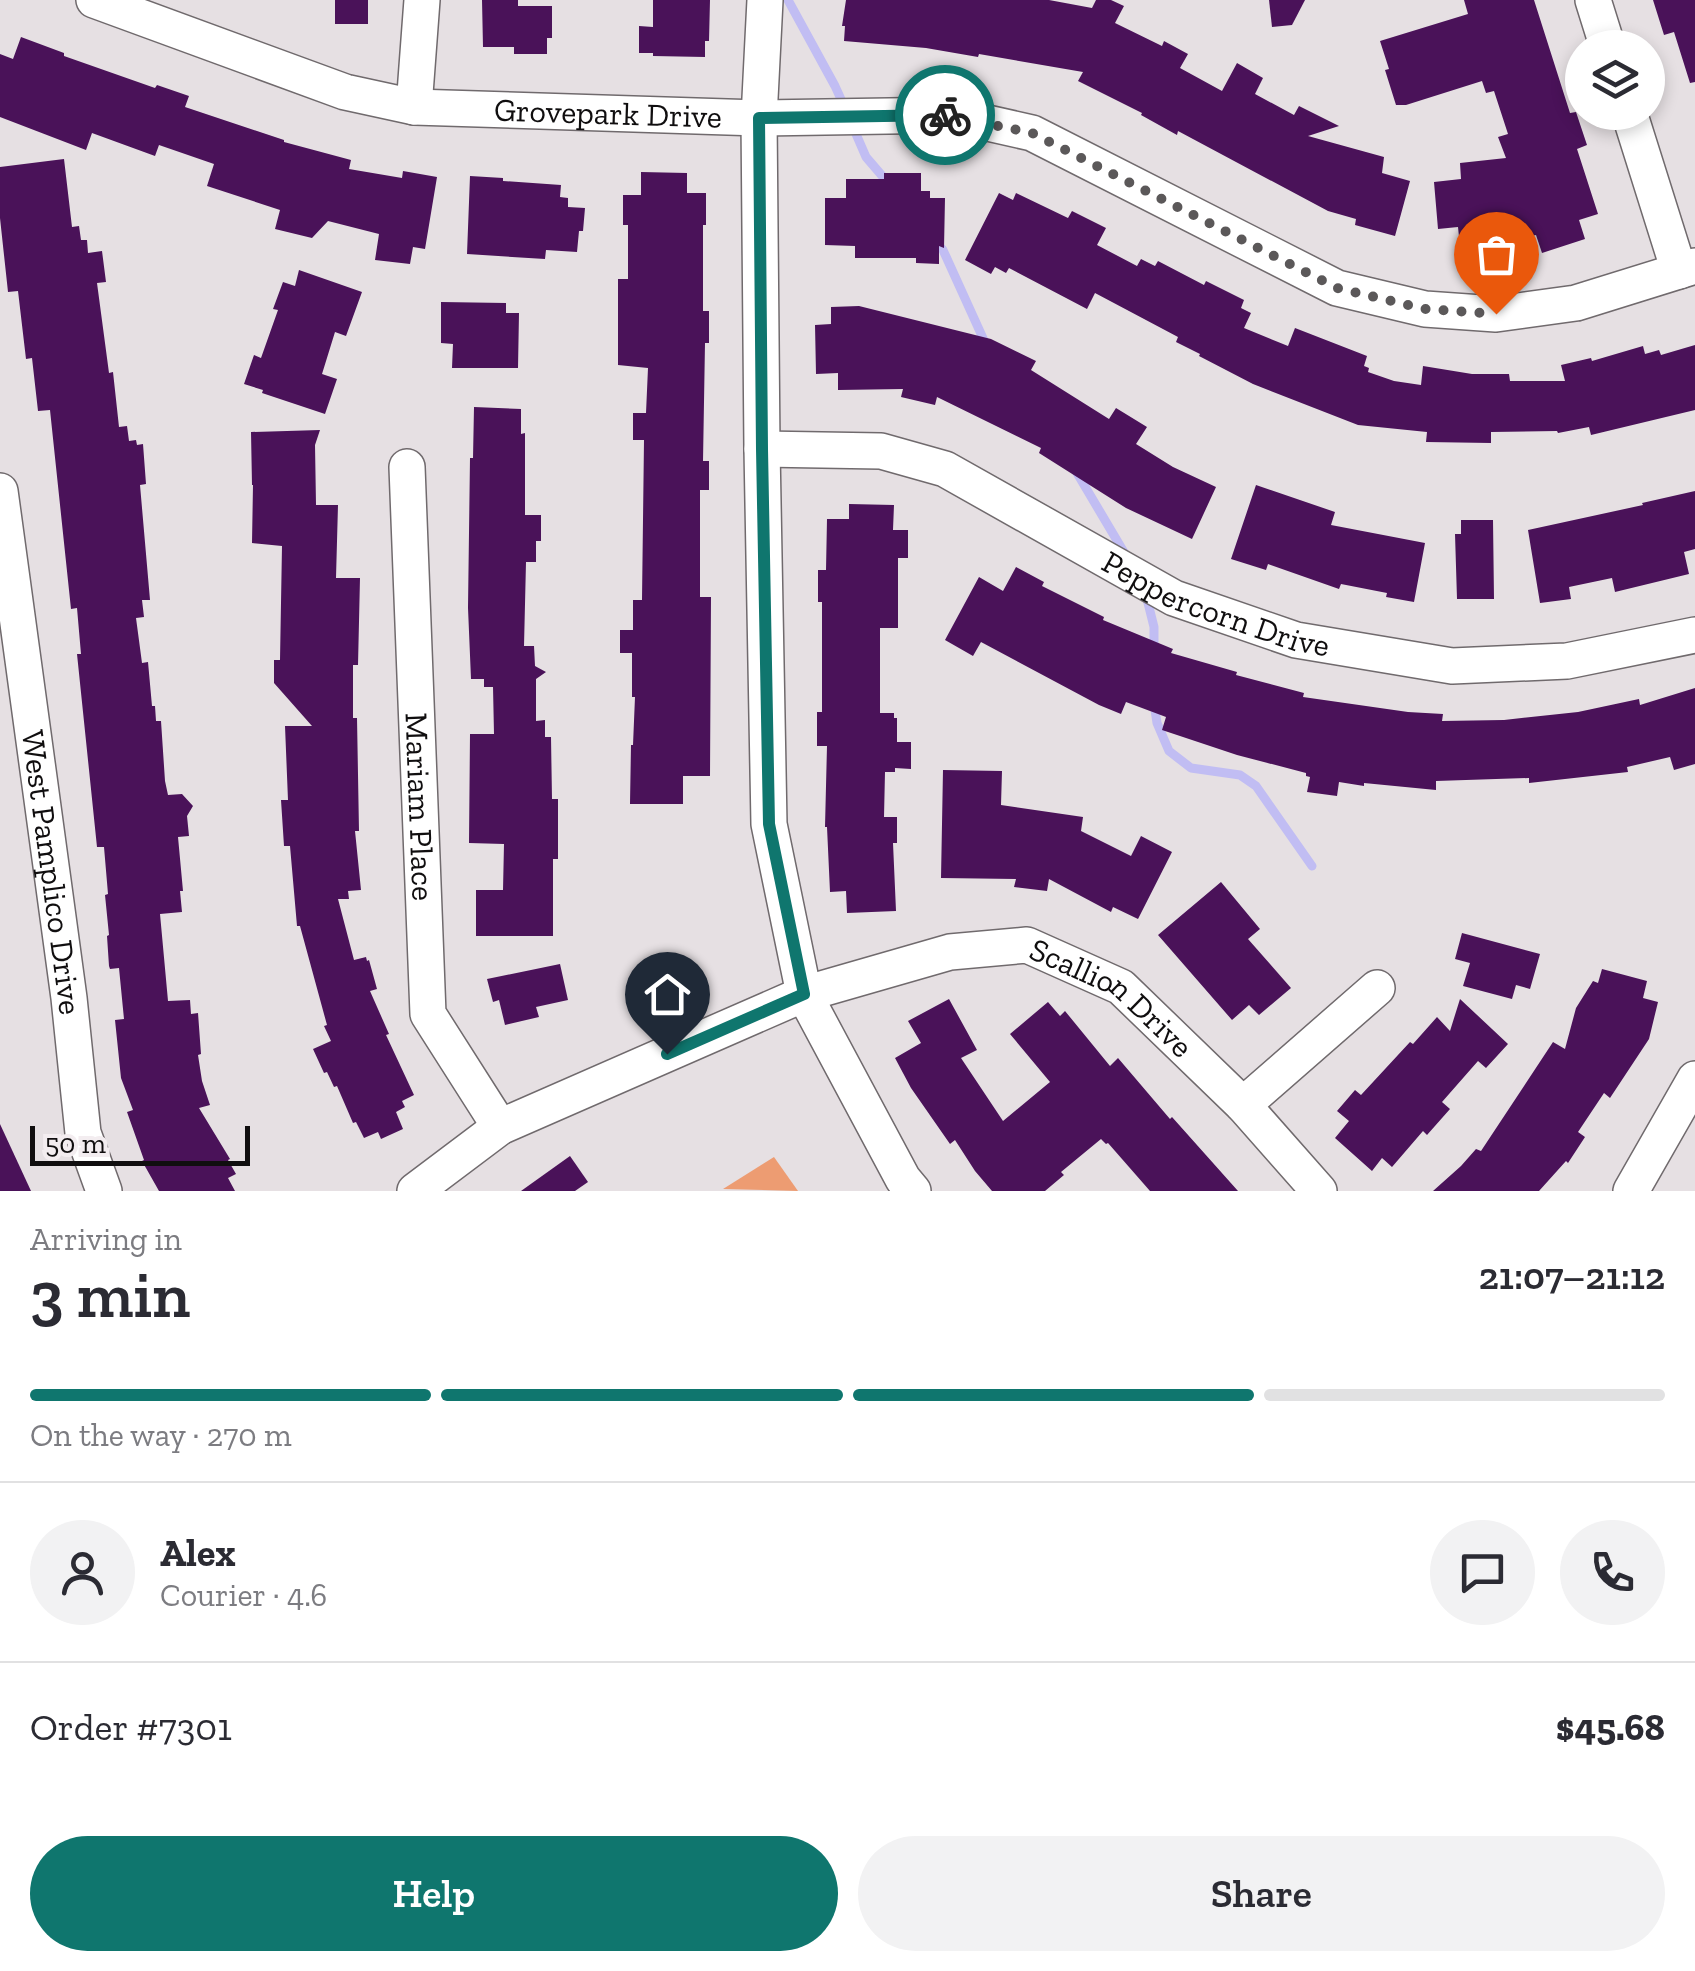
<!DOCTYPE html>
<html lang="en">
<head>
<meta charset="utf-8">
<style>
  :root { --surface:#fff; --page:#f2f2f3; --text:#2b2b33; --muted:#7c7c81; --line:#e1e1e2; --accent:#0f766e }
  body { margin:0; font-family:"Zilla Slab",serif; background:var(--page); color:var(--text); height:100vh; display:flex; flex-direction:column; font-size:38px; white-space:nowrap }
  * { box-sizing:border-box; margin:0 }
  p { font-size:32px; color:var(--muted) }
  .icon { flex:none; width:55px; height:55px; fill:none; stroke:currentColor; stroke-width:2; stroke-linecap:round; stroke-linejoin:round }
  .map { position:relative; height:1191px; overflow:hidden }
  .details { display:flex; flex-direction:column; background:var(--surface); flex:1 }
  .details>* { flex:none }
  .fabs { position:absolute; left:1565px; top:30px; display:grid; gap:20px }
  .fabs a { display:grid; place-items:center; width:100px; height:100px; border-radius:50%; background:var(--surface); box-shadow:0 5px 15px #0003; font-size:50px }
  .scale { position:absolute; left:30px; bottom:25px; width:220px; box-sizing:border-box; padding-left:10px; border:5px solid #100e0f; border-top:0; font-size:28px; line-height:35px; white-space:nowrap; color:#100e0f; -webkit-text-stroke:8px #f3edf0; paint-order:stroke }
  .pin { position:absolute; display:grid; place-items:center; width:85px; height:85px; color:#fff; margin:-102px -42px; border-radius:50% 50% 50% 0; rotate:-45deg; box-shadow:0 0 10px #0007 }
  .pin .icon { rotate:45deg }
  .courier { position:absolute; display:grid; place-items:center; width:100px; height:100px; margin:-50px; border:8px solid #0f766e; border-radius:50%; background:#fff; color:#222; box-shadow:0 2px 12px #0007 }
  .headline em { font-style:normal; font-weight:600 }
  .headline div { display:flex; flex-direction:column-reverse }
  .headline { display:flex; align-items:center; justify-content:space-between; height:170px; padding:0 30px }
  h1 { font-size:65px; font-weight:600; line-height:75px }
  .bar { display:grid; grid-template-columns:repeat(4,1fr); gap:15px 10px; align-content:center; height:120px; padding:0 30px }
  .bar i { height:12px; border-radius:8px; background:var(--line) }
  .bar .active { background:var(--accent) }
  .bar p { grid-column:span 4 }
  .line { display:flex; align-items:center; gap:25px; padding:0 30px; border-top:2px solid var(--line) }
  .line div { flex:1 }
  .round { display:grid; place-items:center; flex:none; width:105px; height:105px; border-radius:52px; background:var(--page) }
  .primary-button { display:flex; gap:20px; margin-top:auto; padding:20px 30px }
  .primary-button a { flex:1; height:115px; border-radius:60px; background:var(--accent); color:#fff; font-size:40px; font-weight:600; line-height:115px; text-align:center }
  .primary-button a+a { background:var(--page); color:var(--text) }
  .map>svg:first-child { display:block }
  .green { fill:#ed9c72 }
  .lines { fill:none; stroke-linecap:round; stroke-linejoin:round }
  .stream { stroke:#c1bdf3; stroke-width:9 }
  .building { fill:#4a1259 }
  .minor-casing { stroke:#706a6d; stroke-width:38 }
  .minor { stroke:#fff; stroke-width:35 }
  .done { stroke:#5b5859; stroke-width:10; stroke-dasharray:0 18 }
  .route { stroke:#0f766e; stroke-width:12 }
  .labels { text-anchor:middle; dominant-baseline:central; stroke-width:10; stroke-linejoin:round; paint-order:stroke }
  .street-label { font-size:32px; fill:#100e0f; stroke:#f3edf0 }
</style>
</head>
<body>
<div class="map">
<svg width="1695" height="1191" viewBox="0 0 1695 1191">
  <rect width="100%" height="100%" fill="#e6e0e3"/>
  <!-- green -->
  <polygon class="green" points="774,1157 798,1191 723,1189"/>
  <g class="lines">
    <!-- stream -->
    <g class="stream">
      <polyline points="788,0 835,86 845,108"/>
      <polyline points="853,127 866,157 890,185"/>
      <polyline points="934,240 943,250 987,347"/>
      <polyline points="1077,473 1128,559"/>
      <polyline points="1146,595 1154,627 1154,653"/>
      <polyline points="1154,703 1157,723 1169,751 1191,768 1240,775 1256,786 1312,866"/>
    </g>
  </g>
  <!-- building -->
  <g class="building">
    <rect x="335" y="0" width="33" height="24"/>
    <polygon points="482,0 518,0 518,6 552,6 552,38 547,38 547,54 514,54 514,47 483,47"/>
    <polygon points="653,0 710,0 709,41 705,41 705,57 653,56 653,53 639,53 639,26 653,27"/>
    <polygon points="846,0 1049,0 1092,8 1096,0 1111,0 1124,6 1115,23 1162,46 1164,41 1188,54 1180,68 1222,91 1237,63 1263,78 1255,94 1294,115 1299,106 1339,126 1308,136 1384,157 1382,173 1410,181 1395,236 1355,225 1356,219 1328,211 1178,131 1177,135 1141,115 1142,113 1078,81 1083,72 979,54 978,57 926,48 844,41 845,26 842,26"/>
    <polygon points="1269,0 1305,0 1292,25 1272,27"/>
    <polygon points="1464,0 1534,0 1570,113 1576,112 1587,145 1577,149 1598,214 1579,220 1585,239 1542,253 1536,235 1515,240 1460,246 1458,227 1438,229 1434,182 1461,179 1460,163 1506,158 1498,137 1508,134 1494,91 1486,93 1482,81 1406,105 1396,105 1385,70 1389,69 1380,41 1468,14"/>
    <polygon points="1653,0 1695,0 1695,82 1690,83 1674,32 1664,35"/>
    <polygon points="21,37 64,53 64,56 155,88 157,85 189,96 185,107 284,140 284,142 351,160 349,169 402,178 403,171 437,177 425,249 413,247 410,264 375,260 379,234 328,221 312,238 275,229 280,210 207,186 214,164 159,145 155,156 92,133 86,150 0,117 0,54 13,59"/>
    <polygon points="64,159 72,227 79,226 81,240 87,240 88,253 102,251 106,282 97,283 109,373 113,372 119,427 127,426 129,441 136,440 137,445 143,444 146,484 140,485 150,600 142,600 144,617 136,618 142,663 148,662 152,706 155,706 156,721 161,721 165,781 168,795 182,794 193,806 187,816 189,836 178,837 183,891 180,891 182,912 160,914 168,1001 190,1000 191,1014 198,1013 201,1054 198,1055 202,1081 210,1105 199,1108 230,1159 228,1160 236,1174 228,1178 235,1191 159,1191 142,1161 144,1160 127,1112 133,1110 121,1078 115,1020 124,1019 119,968 110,969 109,966 107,936 109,935 105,895 108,894 104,847 97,847 77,654 81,654 77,608 71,609 50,410 38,411 32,358 26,359 18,291 8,292 0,218 0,167"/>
    <polygon points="641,172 687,173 687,193 706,193 706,225 703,225 703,311 709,311 709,343 705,343 703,461 709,461 709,490 700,490 700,597 711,597 710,776 683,776 683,804 630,804 631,745 633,745 635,697 632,697 632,653 620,653 620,630 633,630 633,600 642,600 644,440 633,440 633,413 646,413 648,368 618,365 618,279 628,279 628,225 623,225 623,195 641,195"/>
    <polygon points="884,173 921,173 921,191 930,191 930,198 945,198 944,248 939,246 939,264 916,263 916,258 855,258 855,246 825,245 825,198 846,198 846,179 884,179"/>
    <polygon points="470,176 503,178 503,181 561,185 560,197 568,198 568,207 585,208 583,231 579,231 577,252 546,250 545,259 467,254"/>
    <polygon points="999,193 1013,200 1016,193 1068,218 1072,211 1106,228 1097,245 1137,266 1141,259 1155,266 1158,261 1204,285 1206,281 1244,300 1241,308 1251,313 1244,328 1288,346 1295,328 1367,356 1364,366 1369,368 1368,372 1394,381 1421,385 1423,366 1472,374 1509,374 1510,381 1565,381 1561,365 1591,358 1592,361 1643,346 1645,354 1659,350 1661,355 1695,345 1695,410 1591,435 1589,427 1558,433 1557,431 1491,432 1491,443 1426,442 1427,432 1358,425 1253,384 1199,356 1200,354 1176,342 1178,337 1095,293 1087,309 1009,268 1006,273 995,267 991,274 965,260"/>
    <polygon points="299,270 362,292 346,336 335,332 322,374 337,379 325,414 262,393 263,390 244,384 254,355 261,358 278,310 273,309 283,282 295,286"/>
    <polygon points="441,302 506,303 506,313 519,313 518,368 452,368 453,344 441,343"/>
    <polygon points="859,306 991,339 1036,361 1031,370 1109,419 1116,408 1147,427 1136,444 1173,467 1216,487 1192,539 1126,508 1039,453 1041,448 937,397 935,405 901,397 903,389 838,390 838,373 816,374 815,325 831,324 831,307"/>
    <polygon points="474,407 521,409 521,434 525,433 525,515 541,515 541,541 536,541 536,562 526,562 524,646 534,646 535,666 546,672 536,679 536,721 545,720 545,737 551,737 552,799 558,799 558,859 553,859 553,936 476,936 476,890 503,890 504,844 469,843 470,734 494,734 493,687 484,687 484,679 471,679 468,608 470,458 473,458"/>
    <polygon points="320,430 315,445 316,505 338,505 336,578 360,578 358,665 353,665 353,718 357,718 359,831 355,831 361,890 348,891 349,899 338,899 354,960 366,957 367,961 369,960 377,989 370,991 389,1034 386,1035 414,1095 402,1101 405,1107 396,1112 403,1129 381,1139 378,1132 364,1138 356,1122 353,1123 337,1086 334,1087 327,1072 324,1073 313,1049 331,1041 324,1026 327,1025 300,926 297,926 290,846 284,846 281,800 288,800 285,726 312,726 274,683 274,660 280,660 282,546 252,543 253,485 252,485 251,432"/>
    <polygon points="1256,485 1335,512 1331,525 1425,543 1414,602 1386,597 1387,593 1341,584 1339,589 1268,564 1266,570 1231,559"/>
    <polygon points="1695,491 1695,549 1684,552 1689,574 1615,592 1612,578 1569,587 1571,599 1540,603 1528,530 1643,505 1642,503"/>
    <polygon points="849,504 894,505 893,530 908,530 908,558 898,558 898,628 880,628 880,713 894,713 894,718 897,718 897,742 911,742 911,769 895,768 895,772 885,772 884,817 897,817 897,843 893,843 896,911 847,913 846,891 830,892 827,827 825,827 827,746 817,746 817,712 822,712 822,602 818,602 818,570 826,570 827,519 849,519"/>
    <polygon points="1461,520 1493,520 1494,599 1457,599 1455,534 1461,534"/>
    <polygon points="1016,567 1044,582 1042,586 1104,617 1103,620 1173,649 1171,653 1237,672 1236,675 1304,693 1303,697 1408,712 1443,714 1442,721 1504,720 1578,712 1639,699 1640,705 1695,688 1695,764 1674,770 1670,757 1627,767 1628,772 1529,783 1529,778 1436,781 1436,790 1364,783 1364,786 1339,782 1337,796 1307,792 1310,777 1306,776 1306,773 1237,755 1162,730 1166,717 1126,702 1121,714 1099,705 981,642 973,656 945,640 979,577 1003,591"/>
    <polygon points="943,770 1002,771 1001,805 1083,817 1081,831 1131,856 1141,836 1172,852 1138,919 1113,907 1111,912 1049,879 1047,891 1014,887 1016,879 941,878"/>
    <polygon points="1221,882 1260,929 1248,939 1291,988 1259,1015 1249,1005 1232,1020 1158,935"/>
    <polygon points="1462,933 1540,954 1530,989 1516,985 1512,999 1463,986 1470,963 1455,959"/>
    <polygon points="560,964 568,1000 536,1007 539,1017 505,1025 499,1000 493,1002 487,979"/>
    <polygon points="1602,969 1647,981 1643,998 1658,1002 1649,1039 1610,1098 1604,1093 1578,1132 1585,1137 1568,1163 1566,1161 1539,1191 1433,1191 1461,1166 1476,1149 1481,1151 1553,1042 1565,1049 1576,1008 1593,981 1598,983"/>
    <polygon points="949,999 977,1050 961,1058 1003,1121 1050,1082 1010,1034 1048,1002 1060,1016 1065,1011 1110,1066 1118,1058 1170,1119 1172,1117 1238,1191 1150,1191 1108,1143 1106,1144 1101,1139 1061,1172 1064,1175 1045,1191 992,1191 975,1171 955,1140 950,1144 911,1088 895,1058 921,1043 908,1021"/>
    <polygon points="1460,999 1508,1044 1486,1068 1478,1061 1442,1102 1450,1109 1427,1135 1423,1131 1392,1167 1382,1158 1372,1171 1335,1138 1349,1121 1337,1111 1355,1090 1361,1095 1410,1042 1413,1044 1437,1017 1450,1031"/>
    <polygon points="0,1124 31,1191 0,1191"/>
    <polygon points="570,1156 588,1182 575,1191 521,1191"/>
  </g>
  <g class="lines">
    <!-- minor casing -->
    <g class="minor-casing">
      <g id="minor">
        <path id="s1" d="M94,0l251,92 69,15 345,11 193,-3 80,18 305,155 88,21 71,5 80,-11 119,-37"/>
        <polyline points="765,0 759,118 762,449 769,824 804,994 903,1179 913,1191"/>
        <polyline points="1593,0 1608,48"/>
        <polyline points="414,107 422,0"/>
        <polyline points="1629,112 1679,271"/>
        <path id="s2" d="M762,449l119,2 64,18 229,129 122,42 156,26 115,-5 128,-26"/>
        <path id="s3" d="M407,467l21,547 72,113"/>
        <path id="s4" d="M0,491l69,507 14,135 21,58"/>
        <polyline points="1243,1105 1377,988"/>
        <path id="s5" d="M415,1191l85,-64 304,-133 146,-42 77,-7 94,42 122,118 76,86"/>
        <polyline points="1631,1191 1695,1079"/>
      </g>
    </g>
    <!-- minor -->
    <use href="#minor" class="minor"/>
  </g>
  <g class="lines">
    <!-- done -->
    <polyline class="done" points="945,115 1032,133 1337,288 1425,309 1496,314"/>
    <!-- route -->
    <polyline class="route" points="667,1054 804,994 769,824 762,449 759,118 945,115"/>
  </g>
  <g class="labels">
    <!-- street labels -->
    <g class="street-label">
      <text stroke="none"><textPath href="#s1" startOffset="532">Grovepark Drive</textPath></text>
      <text stroke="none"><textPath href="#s2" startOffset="490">Peppercorn Drive</textPath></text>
      <text stroke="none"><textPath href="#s3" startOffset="340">Mariam Place</textPath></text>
      <text stroke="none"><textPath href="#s4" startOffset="385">West Pamplico Drive</textPath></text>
      <text stroke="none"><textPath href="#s5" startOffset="768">Scallion Drive</textPath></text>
    </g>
  </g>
</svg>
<div class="fabs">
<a><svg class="icon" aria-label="layers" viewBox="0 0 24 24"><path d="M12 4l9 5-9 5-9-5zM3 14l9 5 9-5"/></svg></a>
</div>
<div class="scale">50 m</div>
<div class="pin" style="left:1496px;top:314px;background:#ea580c"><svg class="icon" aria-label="bag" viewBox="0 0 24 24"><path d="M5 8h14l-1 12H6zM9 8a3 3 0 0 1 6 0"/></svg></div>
<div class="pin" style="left:667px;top:1054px;background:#1f2937"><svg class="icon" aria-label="home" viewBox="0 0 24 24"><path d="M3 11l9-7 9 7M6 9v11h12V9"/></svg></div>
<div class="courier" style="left:945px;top:115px"><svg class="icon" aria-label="bike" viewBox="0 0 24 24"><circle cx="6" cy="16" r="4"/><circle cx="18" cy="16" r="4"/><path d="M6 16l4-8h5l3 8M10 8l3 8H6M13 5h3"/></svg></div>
</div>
<section class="details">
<div class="headline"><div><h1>3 min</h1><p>Arriving in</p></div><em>21:07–21:12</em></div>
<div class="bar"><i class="active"></i><i class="active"></i><i class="active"></i><i></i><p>On the way · 270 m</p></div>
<div class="line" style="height:180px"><a class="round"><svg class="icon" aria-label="person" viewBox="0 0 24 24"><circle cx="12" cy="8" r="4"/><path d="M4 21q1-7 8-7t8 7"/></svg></a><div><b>Alex</b><p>Courier · 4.6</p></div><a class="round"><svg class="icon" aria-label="chat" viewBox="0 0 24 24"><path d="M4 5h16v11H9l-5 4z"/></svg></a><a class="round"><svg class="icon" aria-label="phone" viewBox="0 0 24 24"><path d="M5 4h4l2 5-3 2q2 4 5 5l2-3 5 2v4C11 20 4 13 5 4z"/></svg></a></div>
<div class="line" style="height:130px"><div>Order #7301</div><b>$45.68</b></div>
<div class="primary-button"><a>Help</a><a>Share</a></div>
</section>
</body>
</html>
